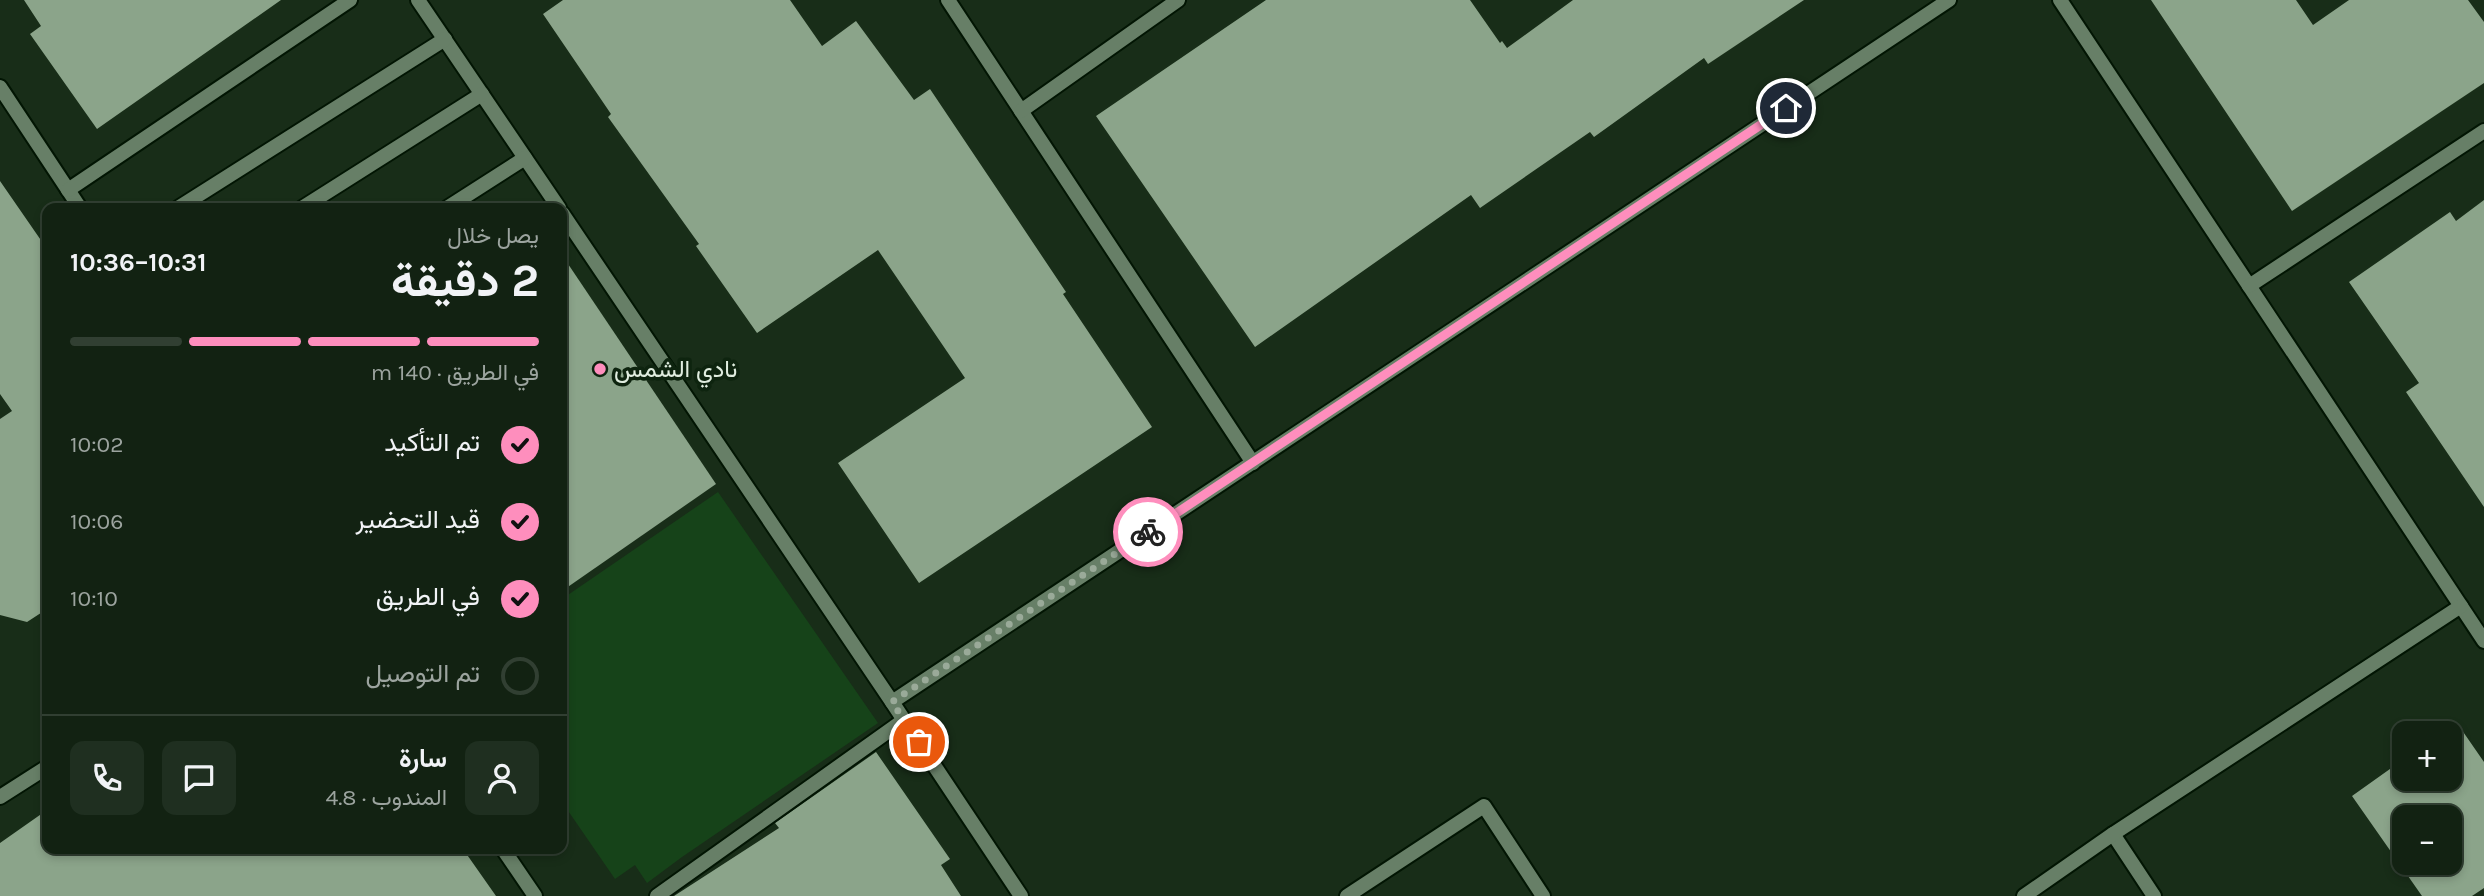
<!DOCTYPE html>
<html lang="ar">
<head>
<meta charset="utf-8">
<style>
  :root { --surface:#122212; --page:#1f2f20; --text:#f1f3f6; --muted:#9ca49f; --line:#313f32; --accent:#fe8ebd }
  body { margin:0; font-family:Karla,Vazirmatn,sans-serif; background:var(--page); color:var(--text); direction:rtl; height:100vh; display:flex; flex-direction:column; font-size:26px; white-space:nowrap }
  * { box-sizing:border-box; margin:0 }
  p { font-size:23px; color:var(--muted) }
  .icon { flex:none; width:38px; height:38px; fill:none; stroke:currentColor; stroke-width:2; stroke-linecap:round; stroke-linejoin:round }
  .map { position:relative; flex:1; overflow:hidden; direction:ltr }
  .drawer { position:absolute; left:42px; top:203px; width:525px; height:651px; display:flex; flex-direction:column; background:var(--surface); border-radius:14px; box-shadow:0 4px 10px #0003,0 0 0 2px var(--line); direction:rtl }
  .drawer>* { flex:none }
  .tools { position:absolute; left:2392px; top:721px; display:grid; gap:14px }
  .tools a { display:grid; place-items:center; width:70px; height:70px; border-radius:14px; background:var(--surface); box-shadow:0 4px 10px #0003,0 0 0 2px var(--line); font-size:35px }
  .pin { position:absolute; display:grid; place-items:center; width:60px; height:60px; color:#fff; margin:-30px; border:4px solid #fff; border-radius:50%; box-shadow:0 2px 7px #0007 }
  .courier { position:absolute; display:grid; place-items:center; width:70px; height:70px; margin:-35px; border:5px solid #fe8ebd; border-radius:50%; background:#fff; color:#222; box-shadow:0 2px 9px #0007 }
  .headline em { font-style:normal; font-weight:700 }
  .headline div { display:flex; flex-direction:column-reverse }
  .headline { display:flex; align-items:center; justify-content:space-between; height:119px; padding:0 28px }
  h1 { font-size:46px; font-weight:700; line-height:52px }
  .bar { display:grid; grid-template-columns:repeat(4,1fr); gap:10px 7px; align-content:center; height:84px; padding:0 28px }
  .bar i { height:9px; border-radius:5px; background:var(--line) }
  .bar .current { background:var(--accent) }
  .bar p { grid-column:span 4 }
  .line { display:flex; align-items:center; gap:18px; padding:0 28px; border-top:2px solid var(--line) }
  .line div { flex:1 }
  .round { display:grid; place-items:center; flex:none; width:74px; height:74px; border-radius:14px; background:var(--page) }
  ol { padding:0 28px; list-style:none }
  li { display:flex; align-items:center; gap:21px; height:77px }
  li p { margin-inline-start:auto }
  li .icon { padding:7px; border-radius:50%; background:var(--accent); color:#111; stroke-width:4 }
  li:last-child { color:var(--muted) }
  li i { width:38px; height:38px; border:4px solid var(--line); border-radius:50% }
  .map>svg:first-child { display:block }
  .green { fill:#164319 }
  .building { fill:#8ba48a; fill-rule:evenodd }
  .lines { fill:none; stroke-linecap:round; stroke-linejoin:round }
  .lane-casing { stroke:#021503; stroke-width:18 }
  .lane { stroke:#677f67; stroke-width:14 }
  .done { stroke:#9aaa99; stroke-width:7; stroke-dasharray:0 12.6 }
  .route { stroke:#fe8ebd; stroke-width:9 }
  .poi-dot { fill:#fe8ebd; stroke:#0e240f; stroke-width:2.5 }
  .labels { text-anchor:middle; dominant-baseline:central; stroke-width:7; stroke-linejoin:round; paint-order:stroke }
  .poi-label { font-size:24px; fill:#e0eddf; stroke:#0e240f; text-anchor:start }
</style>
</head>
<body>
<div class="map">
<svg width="2484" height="896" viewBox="0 0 2484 896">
  <rect width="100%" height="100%" fill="#182d18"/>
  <!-- green -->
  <polygon class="green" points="718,492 878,723 682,857 647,883 635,865 615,879 562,802 562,599"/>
  <!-- building -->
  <g class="building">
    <polygon points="24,0 281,0 97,129 30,34 41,26"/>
    <polygon points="563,0 790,0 822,46 856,21 914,100 930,89 1066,292 1063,294 1152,427 919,583 838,463 965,378 878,250 757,333 696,246 699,244 608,117 611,114 543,14"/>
    <polygon points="1266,0 1470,0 1500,43 1502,41 1507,48 1573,0 1804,0 1708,64 1704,58 1594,137 1590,132 1480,208 1471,195 1255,347 1096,116"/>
    <polygon points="2151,0 2296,0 2313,25 2349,0 2468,0 2484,22 2484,83 2292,211"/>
    <polygon points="0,181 47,249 47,609 27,622 0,615 0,419 12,411 0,394"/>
    <polygon points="2484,200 2484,507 2406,392 2419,383 2349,282 2450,212 2456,221"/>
    <polygon points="562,255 716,484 562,591"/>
    <path d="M2457,723l27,39v126l-12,8h-50l-70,-100 52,-37v20h46v-46h-8zM2404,817h46v46h-46z"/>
    <polygon points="876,752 950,859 941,865 961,896 674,896 779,828 775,823"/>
    <polygon points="47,810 47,849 463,849 496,896 0,896 0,843"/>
  </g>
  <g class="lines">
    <!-- lane casing -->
    <g class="lane-casing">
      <g id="lane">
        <polyline points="418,0 559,208"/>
        <polyline points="948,0 1253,463"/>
        <polyline points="2060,0 2484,641"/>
        <polyline points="0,87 80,208"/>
        <polyline points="1021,111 1178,0"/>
        <polyline points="68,190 350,0"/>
        <polyline points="178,208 445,39"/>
        <polyline points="302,208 482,94"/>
        <polyline points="447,208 525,158"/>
        <polyline points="562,213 892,702"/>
        <polyline points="2249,286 2484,131"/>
        <polyline points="0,797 47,767"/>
        <polyline points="2113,834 2154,896"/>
        <polyline points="503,849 535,896"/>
        <polyline points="657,896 904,720"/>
        <polyline points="1021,896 892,702 1949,0"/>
        <polyline points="1347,896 1484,806 1543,896"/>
        <polyline points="2024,896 2113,834 2461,606"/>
      </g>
    </g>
    <!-- lane -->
    <use href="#lane" class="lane"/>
  </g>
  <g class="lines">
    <!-- done -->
    <polyline class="done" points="919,742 892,702 1148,532"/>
    <!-- route -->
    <polyline class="route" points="1148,532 1786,108"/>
  </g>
  <!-- markers -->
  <circle class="poi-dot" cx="600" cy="369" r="7"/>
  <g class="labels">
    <!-- poi labels -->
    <g class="poi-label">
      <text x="614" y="369">نادي الشمس</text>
    </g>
  </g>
</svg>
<div class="tools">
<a>+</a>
<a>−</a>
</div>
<div class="pin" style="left:919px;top:742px;background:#ea580c"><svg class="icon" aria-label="bag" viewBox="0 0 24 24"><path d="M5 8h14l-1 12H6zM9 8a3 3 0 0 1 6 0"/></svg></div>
<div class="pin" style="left:1786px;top:108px;background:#1f2937"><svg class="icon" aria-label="home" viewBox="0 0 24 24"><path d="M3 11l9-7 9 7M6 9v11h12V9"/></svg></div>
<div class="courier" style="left:1148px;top:532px"><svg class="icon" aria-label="bike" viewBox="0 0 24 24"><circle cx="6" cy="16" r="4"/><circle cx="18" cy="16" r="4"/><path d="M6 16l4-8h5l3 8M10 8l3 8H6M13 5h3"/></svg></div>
<section class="drawer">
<div class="headline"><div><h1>2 دقيقة</h1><p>يصل خلال</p></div><em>10:31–10:36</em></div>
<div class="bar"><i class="current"></i><i class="current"></i><i class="current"></i><i></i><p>في الطريق · 140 m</p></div>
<ol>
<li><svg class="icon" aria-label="check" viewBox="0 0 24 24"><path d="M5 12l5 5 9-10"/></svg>تم التأكيد<p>10:02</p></li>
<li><svg class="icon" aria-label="check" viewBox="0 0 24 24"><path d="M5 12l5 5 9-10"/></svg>قيد التحضير<p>10:06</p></li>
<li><svg class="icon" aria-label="check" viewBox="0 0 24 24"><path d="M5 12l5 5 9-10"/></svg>في الطريق<p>10:10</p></li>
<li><i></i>تم التوصيل</li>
</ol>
<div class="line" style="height:126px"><a class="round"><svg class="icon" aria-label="person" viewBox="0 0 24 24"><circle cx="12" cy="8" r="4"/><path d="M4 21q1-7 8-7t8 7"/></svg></a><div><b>سارة</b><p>المندوب · 4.8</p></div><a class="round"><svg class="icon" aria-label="chat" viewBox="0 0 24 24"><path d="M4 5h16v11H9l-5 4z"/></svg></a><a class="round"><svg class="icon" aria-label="phone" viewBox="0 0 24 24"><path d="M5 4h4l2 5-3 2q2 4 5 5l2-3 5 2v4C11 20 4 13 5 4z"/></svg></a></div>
</section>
</div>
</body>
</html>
